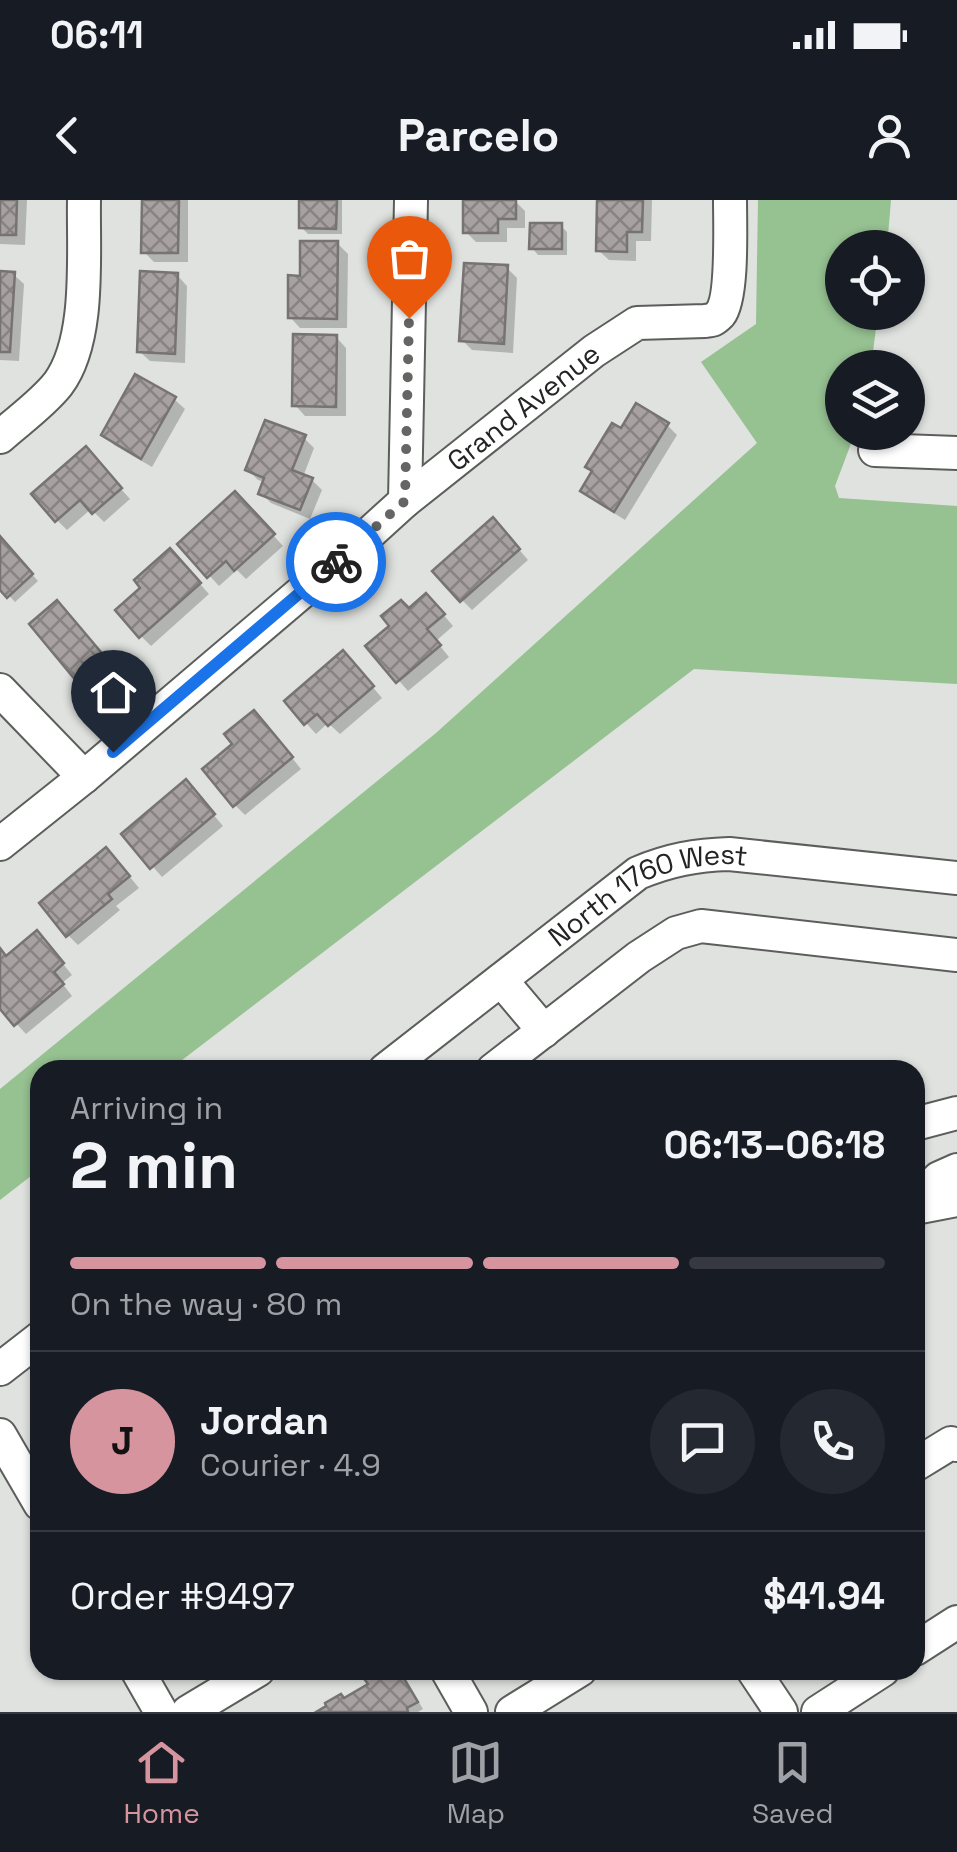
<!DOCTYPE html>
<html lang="en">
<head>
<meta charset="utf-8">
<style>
  :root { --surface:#171b24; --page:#242831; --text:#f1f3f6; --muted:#9ea1a6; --line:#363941; --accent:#d6949f }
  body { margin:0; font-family:"Space Grotesk",sans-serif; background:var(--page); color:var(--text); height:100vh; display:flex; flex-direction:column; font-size:38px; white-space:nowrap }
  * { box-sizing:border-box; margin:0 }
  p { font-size:32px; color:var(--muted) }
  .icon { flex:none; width:55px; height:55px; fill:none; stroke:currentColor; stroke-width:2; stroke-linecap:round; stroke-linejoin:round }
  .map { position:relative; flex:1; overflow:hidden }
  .drawer { position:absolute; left:30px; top:860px; width:895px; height:620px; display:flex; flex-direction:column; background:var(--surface); border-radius:30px; box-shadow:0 2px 8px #0004 }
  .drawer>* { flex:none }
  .controls { position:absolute; left:825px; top:30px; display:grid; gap:20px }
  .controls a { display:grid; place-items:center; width:100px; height:100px; border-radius:50%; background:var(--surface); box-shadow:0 2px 8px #0004; font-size:50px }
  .pin { position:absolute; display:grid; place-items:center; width:85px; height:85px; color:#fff; margin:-102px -42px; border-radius:50% 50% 50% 0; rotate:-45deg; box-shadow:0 0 10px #0007 }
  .pin .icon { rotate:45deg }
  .courier { position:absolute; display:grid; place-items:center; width:100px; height:100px; margin:-50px; border:8px solid #1a73e8; border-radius:50%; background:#fff; color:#222; box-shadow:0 2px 12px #0007 }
  .summary em { font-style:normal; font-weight:700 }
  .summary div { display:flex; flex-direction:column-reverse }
  .summary { display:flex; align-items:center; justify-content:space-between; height:170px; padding:0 40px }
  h1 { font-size:65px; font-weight:700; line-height:75px }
  .bar { display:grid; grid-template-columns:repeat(4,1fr); gap:15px 10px; align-content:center; height:120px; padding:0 40px }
  .bar i { height:12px; border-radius:8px; background:var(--line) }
  .bar .active { background:var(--accent) }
  .bar p { grid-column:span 4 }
  .line { display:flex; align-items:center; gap:25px; padding:0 40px; border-top:2px solid var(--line) }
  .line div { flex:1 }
  .round { display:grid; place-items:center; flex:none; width:105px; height:105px; border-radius:52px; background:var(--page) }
  .status { display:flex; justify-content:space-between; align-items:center; height:70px; padding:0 50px; background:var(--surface); direction:ltr }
  .status svg { height:28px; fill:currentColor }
  header { display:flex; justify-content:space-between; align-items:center; height:130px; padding:0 40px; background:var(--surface); font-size:45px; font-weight:700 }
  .tabs { display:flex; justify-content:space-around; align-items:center; height:140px; border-top:2px solid var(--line); background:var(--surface); font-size:28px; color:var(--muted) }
  .tabs a { display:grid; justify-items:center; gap:5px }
  .tabs .active { color:var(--accent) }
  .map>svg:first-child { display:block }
  .grass { fill:#96c191 }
  .shadow { fill:#0003 }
  .building { fill:url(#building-cross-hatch); stroke:#787373; stroke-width:2.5 }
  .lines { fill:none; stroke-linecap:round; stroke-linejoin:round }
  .minor-casing { stroke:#5b5e5b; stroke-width:36 }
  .minor { stroke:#fff; stroke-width:32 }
  .done { stroke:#656664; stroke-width:10; stroke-dasharray:0 18 }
  .route { stroke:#1a73e8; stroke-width:12 }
  .labels { text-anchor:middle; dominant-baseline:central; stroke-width:8; stroke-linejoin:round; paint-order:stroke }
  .street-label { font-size:28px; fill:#232423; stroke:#dfe2de }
</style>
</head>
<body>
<div class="status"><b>06:11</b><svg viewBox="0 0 49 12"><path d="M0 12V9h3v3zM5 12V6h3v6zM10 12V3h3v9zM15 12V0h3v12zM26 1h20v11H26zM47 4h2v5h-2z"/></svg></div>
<header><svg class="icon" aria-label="back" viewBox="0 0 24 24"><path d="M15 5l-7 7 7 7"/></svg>Parcelo<svg class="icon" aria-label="person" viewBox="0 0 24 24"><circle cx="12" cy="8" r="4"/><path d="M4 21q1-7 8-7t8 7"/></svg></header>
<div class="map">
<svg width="957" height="1512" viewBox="0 0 957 1512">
  <defs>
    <pattern id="building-cross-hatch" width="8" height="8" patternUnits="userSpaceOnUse" patternTransform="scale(2.5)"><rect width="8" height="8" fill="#a7a1a1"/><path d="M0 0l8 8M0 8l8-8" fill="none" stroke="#888383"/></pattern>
  </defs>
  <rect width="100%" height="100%" fill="#dfe2de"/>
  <!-- grass -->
  <polygon class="grass" points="758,0 891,0 887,47 842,48 842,112 878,113 871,167 842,168 842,232 855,233 835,286 839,298 957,306 957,484 694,469 169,870 40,870 40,969 0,1000 0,889 436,533 757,243 701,162 756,124"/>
  <!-- shadow -->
  <g class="shadow">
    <polygon points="0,0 27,0 25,45 0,44"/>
    <polygon points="144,0 188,0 188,62 154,62 144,52"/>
    <polygon points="302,0 342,0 342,34 308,34 301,27"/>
    <polygon points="466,0 515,1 525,11 525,28 507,28 507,42 476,42 466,32"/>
    <polygon points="600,0 652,0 651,41 636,41 636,61 609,60 598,50"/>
    <polygon points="561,26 567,32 567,55 538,55 532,48"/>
    <polygon points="337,43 348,54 347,128 300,128 290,117 302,78"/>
    <polygon points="507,68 517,78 513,153 472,150 462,140"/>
    <polygon points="0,73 13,74 24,84 19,161 0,160"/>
    <polygon points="177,75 187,86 185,163 150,161 139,151"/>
    <polygon points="336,137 346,148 346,216 305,216 295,205"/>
    <polygon points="174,199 185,209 152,267 114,245 104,235"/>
    <polygon points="667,225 677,235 625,320 593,300 583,290 622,231"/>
    <polygon points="304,238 314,248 303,277 312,280 322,290 310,319 271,303 261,293 265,282 258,280 248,270"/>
    <polygon points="95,260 130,299 104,322 91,309 67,330 57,320"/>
    <polygon points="245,304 283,346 246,379 237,370 219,386 180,344"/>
    <polygon points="503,331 528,360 472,410 462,400"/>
    <polygon points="0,339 38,381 15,402 0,386"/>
    <polygon points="180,362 209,394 151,446 141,436"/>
    <polygon points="436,406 453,426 436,441 449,457 408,491 369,447 409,411"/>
    <polygon points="63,410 110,466 85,487 32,424"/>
    <polygon points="353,464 382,498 340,534 328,523 316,534 287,502"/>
    <polygon points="264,523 301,569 245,615 235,605 235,545"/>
    <polygon points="195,593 223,626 162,677 124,634"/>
    <polygon points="116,660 139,688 116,706 120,710 78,745 68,735"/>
    <polygon points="47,744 72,775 62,783 72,796 26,834 0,806 0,750 7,758"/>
    <polygon points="395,1470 403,1476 423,1509 418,1512 321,1512"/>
  </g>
  <!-- building -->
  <g class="building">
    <polygon points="0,0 17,0 16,35 0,35"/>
    <polygon points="142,0 179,0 178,53 141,53"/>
    <polygon points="299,0 337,0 336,29 299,28"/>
    <polygon points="463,0 516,0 516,19 498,19 498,33 463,33"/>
    <polygon points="597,0 643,0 642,32 627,32 627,52 596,51"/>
    <polygon points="530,23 562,23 562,49 529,49"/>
    <polygon points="300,41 338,41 337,119 288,118 288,75 300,76"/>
    <polygon points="464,63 508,65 504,144 459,141"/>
    <polygon points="0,71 15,72 10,152 0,152"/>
    <polygon points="140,71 178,73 175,154 137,152"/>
    <polygon points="293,134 337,135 336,207 292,206"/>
    <polygon points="135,174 176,197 141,259 101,235"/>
    <polygon points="636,203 669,223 614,312 580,291 592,271 585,267 612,223 621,228"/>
    <polygon points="265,220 306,235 292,270 313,278 300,310 258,294 264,278 245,270"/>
    <polygon points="86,246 122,288 92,314 80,300 55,322 31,294"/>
    <polygon points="235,291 275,334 234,371 226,361 207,378 177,344"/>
    <polygon points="493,317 520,349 460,402 432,371"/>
    <polygon points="0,336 33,374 7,398 0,390"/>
    <polygon points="170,348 201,383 139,438 115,410 140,388 134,380"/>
    <polygon points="426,393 445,414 427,429 441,445 396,483 365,446 389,426 381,416 401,400 409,408"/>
    <polygon points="57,400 106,458 77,482 29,424"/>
    <polygon points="343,450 374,486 328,526 317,514 304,525 284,501"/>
    <polygon points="254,510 293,557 233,607 202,569 232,544 224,534"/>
    <polygon points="186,579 215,614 150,669 121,634"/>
    <polygon points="106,647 130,676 108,694 112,699 66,737 39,703"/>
    <polygon points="37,730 64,763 54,772 64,784 14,826 0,809 0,748 6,756"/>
    <polygon points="390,1470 399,1470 418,1502 407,1508 408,1512 316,1512 326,1506 325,1503 341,1494 344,1498 368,1484 365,1480 381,1471 383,1474"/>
  </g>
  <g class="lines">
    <!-- minor casing -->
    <g class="minor-casing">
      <g id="minor">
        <path d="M0,237c19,-17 42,-33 58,-53 33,-44 25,-130 26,-184"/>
        <polyline points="875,250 957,253"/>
        <polyline points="405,301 411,0"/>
        <polyline points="0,490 84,577"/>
        <path id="s1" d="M0,644l84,-67 266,-226 55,-50 189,-150 43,-28 68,-2c8,-1 9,-1 15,-7 13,-16 10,-90 10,-114"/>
        <polyline points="501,780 544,831"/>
        <path id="s2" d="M385,870l253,-197c31,-13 58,-18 91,-19l228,24"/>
        <polyline points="493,870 639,757 676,733 701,726 957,755"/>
        <polyline points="915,924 957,913"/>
        <polyline points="915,1001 939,978 957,970"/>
        <polyline points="915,1008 957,1000"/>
        <polyline points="0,1169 40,1138"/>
        <polyline points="0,1235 40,1304"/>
        <polyline points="915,1265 951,1243 957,1245"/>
        <polyline points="915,1449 957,1422"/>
        <polyline points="137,1470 161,1512"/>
        <polyline points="447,1470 471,1512"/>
        <polyline points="753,1470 781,1512"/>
        <polyline points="188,1512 258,1470"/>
        <polyline points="512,1512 580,1470"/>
        <polyline points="818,1512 883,1470"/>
      </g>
    </g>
    <!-- minor -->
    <use href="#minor" class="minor"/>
  </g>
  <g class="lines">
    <!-- done -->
    <polyline class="done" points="336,362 405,301 409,118"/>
    <!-- route -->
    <polyline class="route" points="113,552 336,362"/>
  </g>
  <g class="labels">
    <!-- street labels -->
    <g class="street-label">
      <text stroke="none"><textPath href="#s1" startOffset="682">Grand Avenue</textPath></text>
      <text stroke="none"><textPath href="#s2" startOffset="322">North 1760 West</textPath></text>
    </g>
  </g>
</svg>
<div class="controls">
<a><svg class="icon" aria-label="locate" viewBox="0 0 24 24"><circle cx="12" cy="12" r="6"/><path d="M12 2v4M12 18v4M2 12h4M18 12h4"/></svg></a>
<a><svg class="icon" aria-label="layers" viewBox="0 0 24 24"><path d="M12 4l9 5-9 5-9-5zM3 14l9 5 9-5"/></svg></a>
</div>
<div class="pin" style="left:409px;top:118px;background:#ea580c"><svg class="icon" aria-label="bag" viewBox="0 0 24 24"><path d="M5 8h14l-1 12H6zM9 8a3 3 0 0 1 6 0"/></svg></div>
<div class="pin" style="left:113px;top:552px;background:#1f2937"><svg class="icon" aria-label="home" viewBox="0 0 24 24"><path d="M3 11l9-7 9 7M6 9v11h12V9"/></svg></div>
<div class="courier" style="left:336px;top:362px"><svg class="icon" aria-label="bike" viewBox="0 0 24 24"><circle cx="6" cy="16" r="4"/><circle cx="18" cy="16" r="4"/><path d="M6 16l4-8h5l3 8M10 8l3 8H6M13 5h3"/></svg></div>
<section class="drawer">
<div class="summary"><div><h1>2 min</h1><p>Arriving in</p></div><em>06:13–06:18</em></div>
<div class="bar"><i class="active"></i><i class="active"></i><i class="active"></i><i></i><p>On the way · 80 m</p></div>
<div class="line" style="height:180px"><b class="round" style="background:var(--accent);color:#111">J</b><div><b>Jordan</b><p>Courier · 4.9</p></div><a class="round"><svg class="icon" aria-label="chat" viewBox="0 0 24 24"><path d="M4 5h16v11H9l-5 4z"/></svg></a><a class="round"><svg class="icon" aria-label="phone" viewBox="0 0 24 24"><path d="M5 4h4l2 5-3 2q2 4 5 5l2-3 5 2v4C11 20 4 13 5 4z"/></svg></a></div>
<div class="line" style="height:130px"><div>Order #9497</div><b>$41.94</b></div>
</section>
</div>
<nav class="tabs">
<a class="active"><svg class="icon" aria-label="home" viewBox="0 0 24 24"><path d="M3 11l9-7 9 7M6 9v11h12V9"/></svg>Home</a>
<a><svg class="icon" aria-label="map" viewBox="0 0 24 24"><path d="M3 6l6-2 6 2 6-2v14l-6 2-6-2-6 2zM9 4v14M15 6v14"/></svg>Map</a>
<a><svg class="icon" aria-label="saved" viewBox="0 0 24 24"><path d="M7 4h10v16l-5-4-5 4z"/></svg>Saved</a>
</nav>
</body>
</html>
